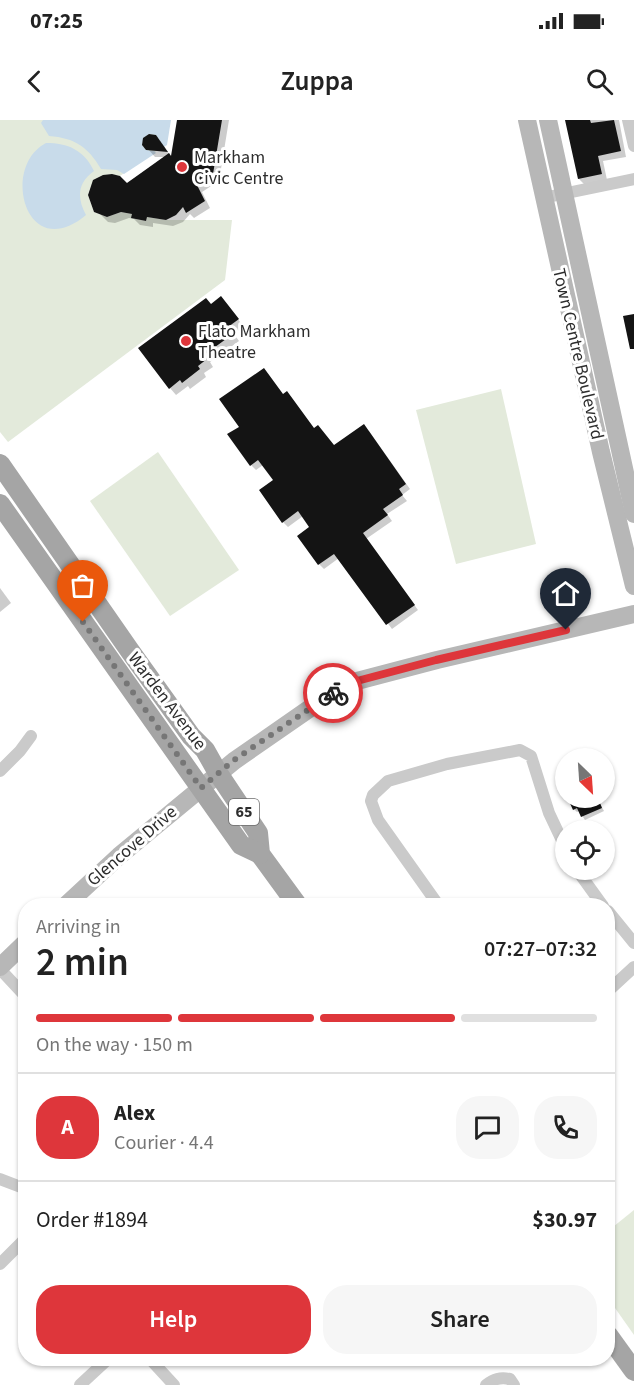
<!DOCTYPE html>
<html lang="en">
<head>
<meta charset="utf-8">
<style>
  :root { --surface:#fff; --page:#f6f6f6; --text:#222; --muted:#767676; --line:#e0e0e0; --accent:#de363b }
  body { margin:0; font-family:"Source Sans 3",sans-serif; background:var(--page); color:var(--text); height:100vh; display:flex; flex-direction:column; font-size:22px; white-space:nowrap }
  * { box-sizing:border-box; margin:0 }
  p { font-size:20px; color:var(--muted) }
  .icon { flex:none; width:33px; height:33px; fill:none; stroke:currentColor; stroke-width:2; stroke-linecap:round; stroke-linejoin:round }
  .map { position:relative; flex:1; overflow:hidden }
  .panel { position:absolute; left:18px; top:778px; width:597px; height:468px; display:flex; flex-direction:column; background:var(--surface); border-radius:24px; box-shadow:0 2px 4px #0004 }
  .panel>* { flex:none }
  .needle { width:39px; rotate:155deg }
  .controls { position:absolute; left:555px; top:628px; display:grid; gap:12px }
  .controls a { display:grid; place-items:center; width:60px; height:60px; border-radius:50%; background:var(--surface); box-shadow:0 2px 4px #0004; font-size:30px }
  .pin { position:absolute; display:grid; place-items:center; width:51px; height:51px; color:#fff; margin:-62px -26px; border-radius:50% 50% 50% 0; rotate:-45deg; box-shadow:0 0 6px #0007 }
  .pin .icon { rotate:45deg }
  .courier { position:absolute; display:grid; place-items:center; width:60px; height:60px; margin:-30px; border:4px solid #de363b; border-radius:50%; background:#fff; color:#222; box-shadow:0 2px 8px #0007 }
  .overview em { font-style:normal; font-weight:600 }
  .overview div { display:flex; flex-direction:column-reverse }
  .overview { display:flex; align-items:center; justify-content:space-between; height:102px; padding:0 18px }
  h1 { font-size:39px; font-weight:600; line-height:45px }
  .bar { display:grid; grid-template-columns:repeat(4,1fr); gap:9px 6px; align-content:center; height:72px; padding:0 18px }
  .bar i { height:8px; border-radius:4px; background:var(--line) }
  .bar .current { background:var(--accent) }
  .bar p { grid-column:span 4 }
  .line { display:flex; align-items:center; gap:15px; padding:0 18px; border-top:2px solid var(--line) }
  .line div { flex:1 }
  .round { display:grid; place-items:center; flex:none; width:63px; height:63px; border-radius:24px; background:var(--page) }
  .cta { display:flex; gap:12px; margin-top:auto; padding:12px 18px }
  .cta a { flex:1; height:69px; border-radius:24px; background:var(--accent); color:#fff; font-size:24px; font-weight:600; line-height:69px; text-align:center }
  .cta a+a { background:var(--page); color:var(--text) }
  .status { display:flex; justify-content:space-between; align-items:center; height:42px; padding:0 30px; background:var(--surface); direction:ltr }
  .status svg { height:16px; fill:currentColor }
  header { display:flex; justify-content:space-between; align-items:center; height:78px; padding:0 18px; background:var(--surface); font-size:27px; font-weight:600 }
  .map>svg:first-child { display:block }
  .green { fill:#e3eadb }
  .water { fill:#c8dbea }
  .shadow { fill:#0003 }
  .building { fill:#141414 }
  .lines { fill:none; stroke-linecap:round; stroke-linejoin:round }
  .street { stroke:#cacaca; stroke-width:12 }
  .secondary { stroke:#b7b7b7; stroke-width:18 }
  .primary { stroke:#a5a5a5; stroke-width:20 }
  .done { stroke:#767676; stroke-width:6; stroke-dasharray:0 10.8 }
  .route { stroke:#de363b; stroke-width:8 }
  .poi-dot { fill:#de363b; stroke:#fff; stroke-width:2 }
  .labels { text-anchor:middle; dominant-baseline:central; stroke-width:6; stroke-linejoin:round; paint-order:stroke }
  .shield { fill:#fff; stroke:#6c6c6c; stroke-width:1.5 }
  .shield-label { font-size:16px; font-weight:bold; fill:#2d2d2d }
  .poi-label { font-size:18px; fill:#2d2d2d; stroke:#fff; text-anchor:start }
  .street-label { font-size:18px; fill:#2d2d2d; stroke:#fff }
</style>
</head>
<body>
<div class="status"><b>07:25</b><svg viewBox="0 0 49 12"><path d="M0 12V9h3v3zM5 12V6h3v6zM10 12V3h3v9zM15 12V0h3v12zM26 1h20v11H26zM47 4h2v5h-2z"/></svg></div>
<header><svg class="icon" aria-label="back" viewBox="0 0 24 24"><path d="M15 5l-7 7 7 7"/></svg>Zuppa<svg class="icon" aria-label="search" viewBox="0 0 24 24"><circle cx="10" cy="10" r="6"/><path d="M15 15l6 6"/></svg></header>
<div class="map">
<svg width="634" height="1265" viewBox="0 0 634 1265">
  <rect width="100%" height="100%" fill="#fff"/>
  <!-- green -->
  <g class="green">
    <path d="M0,0h161l-5,31 -36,25c-18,-5 -28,2 -32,19l6,17 13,5 14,-5 11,2v4l14,3 1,-4 19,3h66l-7,60 -217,162 -8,-10z"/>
    <polygon points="501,269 536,424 456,444 416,290"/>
    <polygon points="158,332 239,450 170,496 90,381"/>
    <polygon points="634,1090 634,1215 608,1178 608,1111"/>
  </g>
  <!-- water -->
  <g class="water">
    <path d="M43,0h128l-4,25 -8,5 -1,-2 2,-7 -4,-6 -7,-1 -5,4 -2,7 4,5 8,1 2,2 -32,21 -7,-4 -16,-1c-13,-22 -26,-31 -52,-33l-8,-13z"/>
    <path d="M46,23c22,0 38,7 48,28 -17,12 -17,27 -8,44 -60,50 -86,-48 -40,-72z"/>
  </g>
  <!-- shadow -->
  <g class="shadow">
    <polygon points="178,0 229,0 219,61 202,72 210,88 194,98 190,94 183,102 173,106 153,103 153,107 140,105 134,99 129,98 115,103 108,102 92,86 166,37 155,37 148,29 155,17 172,37"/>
    <polygon points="566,0 619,0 626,37 603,41 607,60 585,65 579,59"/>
    <polygon points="221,178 244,207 234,214 239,221 210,242 213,247 204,253 206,257 190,269 188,266 176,275 170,268 212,185"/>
    <polygon points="287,273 314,309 335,327 369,311 410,369 402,375 407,381 387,394 392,401 366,419 418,490 392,509 339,438 324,449 319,444 311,408 303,396 288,407 283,402 275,361 263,345 256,350 251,345"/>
    <polygon points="0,468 11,483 0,492"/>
    <polygon points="580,678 597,678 604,691 585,700 579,691 577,692 574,689"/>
  </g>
  <!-- building -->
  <g class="building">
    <polygon points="177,0 222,0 213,54 197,65 205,81 186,93 183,87 176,95 166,100 147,97 146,101 131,98 132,94 121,92 107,97 94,92 88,75 93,60 103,55 112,54 120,56 127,63 169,33 171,36"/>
    <polygon points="565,0 590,0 591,3 614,0 621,31 598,36 602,54 578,59"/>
    <polygon points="149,14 156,15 168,32 146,30 142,25 143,18"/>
    <polygon points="221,176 239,199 228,207 233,214 204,235 207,239 198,246 200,249 182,263 180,260 169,269 138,228 206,178 211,184"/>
    <polygon points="634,194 634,229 630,229 623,196"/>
    <polygon points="264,248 283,274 287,271 314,308 318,305 334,325 364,304 406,364 399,369 403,375 383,389 388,395 363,413 415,485 386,505 334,434 318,445 297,416 309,407 298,391 282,403 259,370 273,360 258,340 250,346 227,314 239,307 219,279"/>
    <polygon points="576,678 598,678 602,688 581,697 577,688 573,690 569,681"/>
  </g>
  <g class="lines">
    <!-- street -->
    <g class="street">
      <polyline points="628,0 634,26"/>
      <polyline points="543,78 634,59"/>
      <polyline points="0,651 20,631 31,616"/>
      <polyline points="577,750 603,786"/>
      <polyline points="439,786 378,700 371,681 373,675 388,661 447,644 520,630 531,636 549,693 566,729"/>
      <polyline points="608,791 634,823"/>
      <polyline points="0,849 26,877"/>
      <polyline points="608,871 634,847"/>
      <polyline points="0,1059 26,1069"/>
      <polyline points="0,1144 22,1122 26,1116"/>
      <polyline points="150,1239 174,1265"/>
      <polyline points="80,1265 108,1239"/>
      <path d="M486,1265c8,-6 14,-8 24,-6l4,6"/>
    </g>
    <!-- secondary -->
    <g class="secondary">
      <polyline points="527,0 601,332 634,466"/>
      <polyline points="548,0 634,394"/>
      <polyline points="65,786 119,736 234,641 332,573 357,561 437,540 634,494"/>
      <polyline points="0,847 26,822"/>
    </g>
    <!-- primary -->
    <g class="primary">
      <polyline points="0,344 130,531 191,616 205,630 218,653 258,713 260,734 298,786"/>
      <polyline points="0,384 241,725 260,734"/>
      <polyline points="608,1215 634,1251"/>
    </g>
  </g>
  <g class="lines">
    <!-- done -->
    <polyline class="done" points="83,502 201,668 234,640 333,573"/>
    <!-- route -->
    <polyline class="route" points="333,573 357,561 436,540 566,510"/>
  </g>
  <!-- markers -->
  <g class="poi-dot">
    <circle cx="182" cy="47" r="6"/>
    <circle cx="186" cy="221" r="6"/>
  </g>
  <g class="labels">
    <!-- shield labels -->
    <rect class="shield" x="229" y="679" width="30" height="26" rx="4.5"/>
    <g class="shield-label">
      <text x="244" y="692">65</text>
    </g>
    <!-- poi labels -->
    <g class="poi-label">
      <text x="194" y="37">Markham<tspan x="194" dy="21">Civic Centre</tspan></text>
      <text x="198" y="211">Flato Markham<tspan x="198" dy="21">Theatre</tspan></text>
    </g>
    <!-- street labels -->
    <g class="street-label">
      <text transform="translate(578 234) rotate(77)">Town Centre Boulevard</text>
      <text transform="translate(167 581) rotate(53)">Warden Avenue</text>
      <text transform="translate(132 726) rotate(-41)">Glencove Drive</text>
    </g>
  </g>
</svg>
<div class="controls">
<a><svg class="needle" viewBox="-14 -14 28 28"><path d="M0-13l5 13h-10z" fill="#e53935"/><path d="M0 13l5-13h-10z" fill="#767676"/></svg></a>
<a><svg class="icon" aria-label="locate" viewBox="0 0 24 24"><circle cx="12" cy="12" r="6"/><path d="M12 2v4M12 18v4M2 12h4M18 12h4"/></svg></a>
</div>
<div class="pin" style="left:83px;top:502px;background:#ea580c"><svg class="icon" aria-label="bag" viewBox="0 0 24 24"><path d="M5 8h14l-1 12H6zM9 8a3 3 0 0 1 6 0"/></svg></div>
<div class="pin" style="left:566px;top:510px;background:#1f2937"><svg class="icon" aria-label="home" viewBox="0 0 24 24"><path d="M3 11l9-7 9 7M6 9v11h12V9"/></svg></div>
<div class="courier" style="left:333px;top:573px"><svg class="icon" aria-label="bike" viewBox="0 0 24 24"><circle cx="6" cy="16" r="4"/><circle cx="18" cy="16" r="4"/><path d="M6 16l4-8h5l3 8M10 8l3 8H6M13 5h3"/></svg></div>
<section class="panel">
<div class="overview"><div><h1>2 min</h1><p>Arriving in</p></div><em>07:27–07:32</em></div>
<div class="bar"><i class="current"></i><i class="current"></i><i class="current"></i><i></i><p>On the way · 150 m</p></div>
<div class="line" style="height:108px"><b class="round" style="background:var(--accent);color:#fff">A</b><div><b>Alex</b><p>Courier · 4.4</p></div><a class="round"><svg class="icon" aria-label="chat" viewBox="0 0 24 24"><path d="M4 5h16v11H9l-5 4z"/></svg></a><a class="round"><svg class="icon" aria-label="phone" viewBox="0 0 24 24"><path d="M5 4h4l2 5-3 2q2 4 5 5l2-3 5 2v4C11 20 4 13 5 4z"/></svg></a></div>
<div class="line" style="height:78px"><div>Order #1894</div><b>$30.97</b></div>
<div class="cta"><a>Help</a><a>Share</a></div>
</section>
</div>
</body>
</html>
